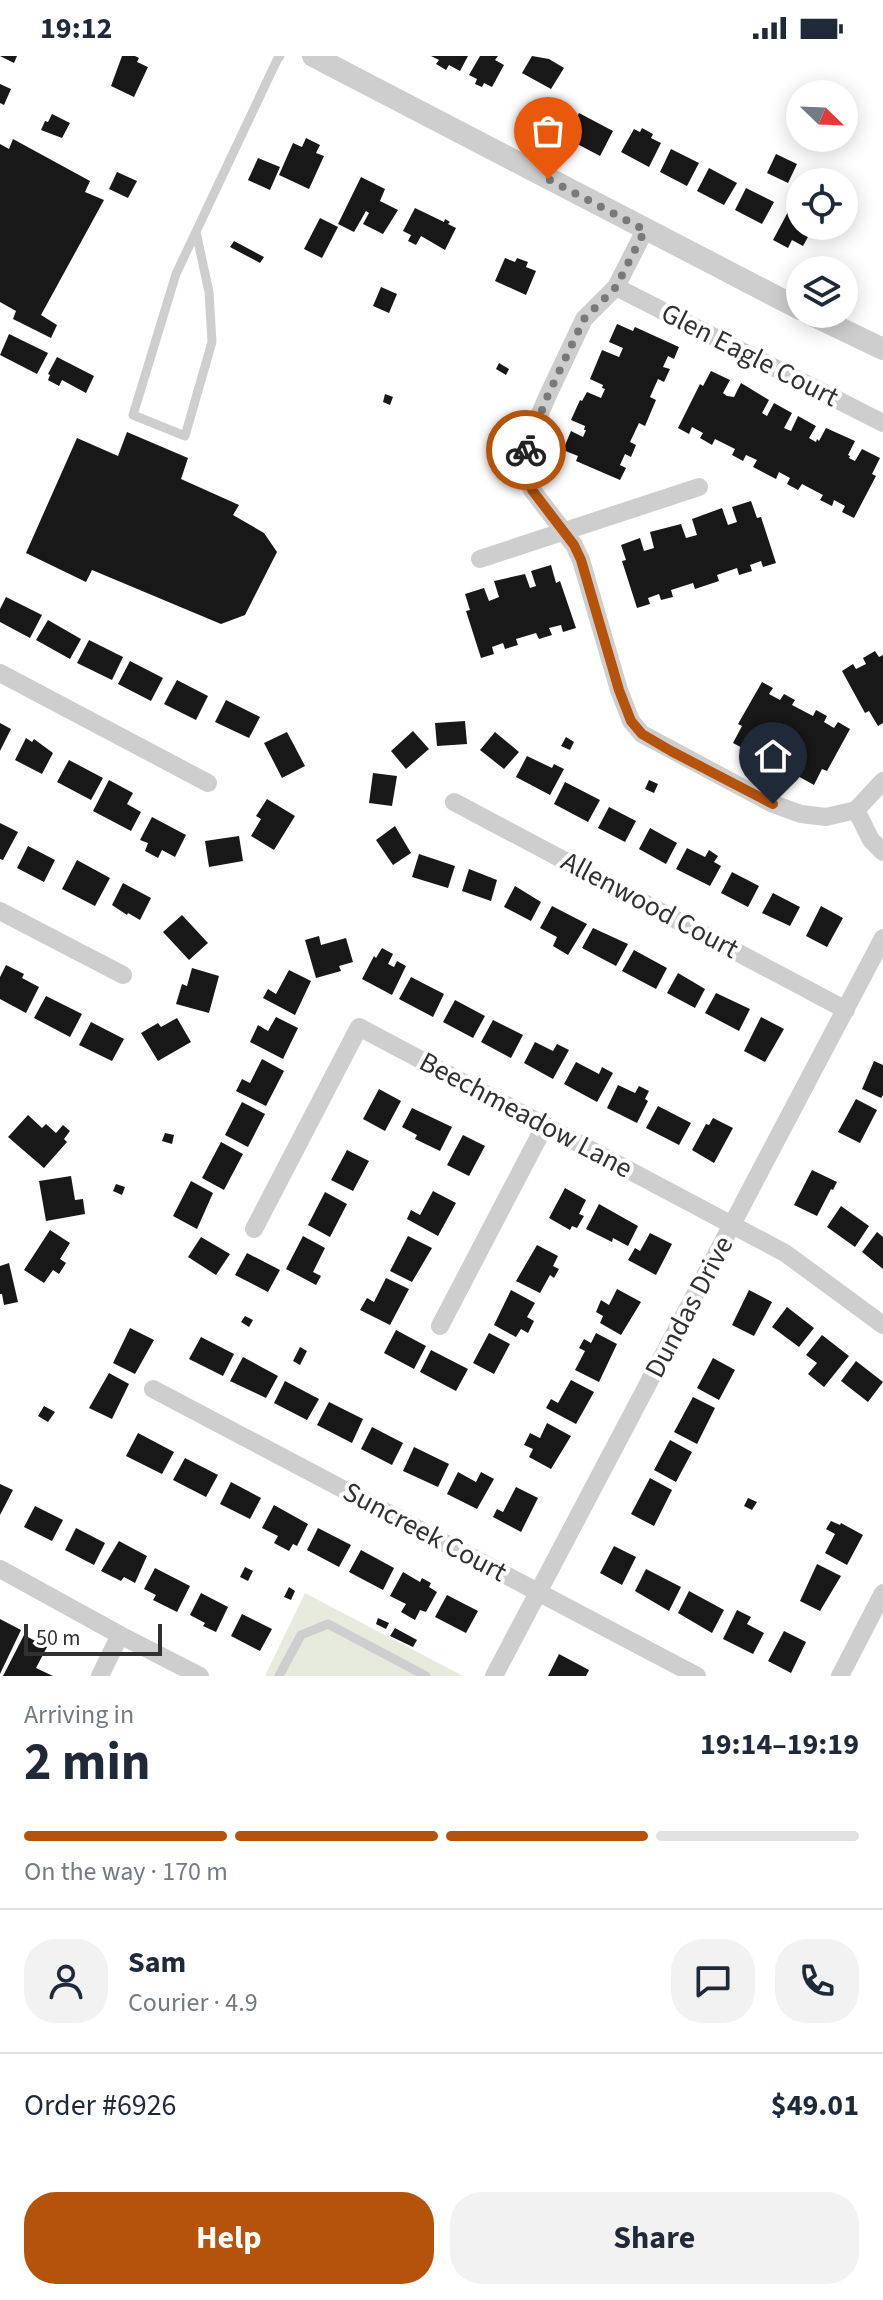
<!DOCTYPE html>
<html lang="en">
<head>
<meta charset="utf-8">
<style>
  :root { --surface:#fff; --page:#f2f2f3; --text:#1f2937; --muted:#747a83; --line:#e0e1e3; --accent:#b45309 }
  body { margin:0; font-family:"Source Sans 3",sans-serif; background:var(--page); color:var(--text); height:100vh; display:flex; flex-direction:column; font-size:30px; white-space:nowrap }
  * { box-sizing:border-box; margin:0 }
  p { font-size:26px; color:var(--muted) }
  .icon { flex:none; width:44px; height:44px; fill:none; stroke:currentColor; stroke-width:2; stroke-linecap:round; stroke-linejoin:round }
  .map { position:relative; height:1620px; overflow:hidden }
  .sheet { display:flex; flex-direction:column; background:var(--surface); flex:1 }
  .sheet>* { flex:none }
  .needle { width:52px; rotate:113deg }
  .fabs { position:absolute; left:786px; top:24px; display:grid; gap:16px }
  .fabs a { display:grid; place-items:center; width:72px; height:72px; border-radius:50%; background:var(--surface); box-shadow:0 4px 20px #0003; font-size:40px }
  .scale { position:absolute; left:24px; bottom:20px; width:138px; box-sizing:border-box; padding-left:8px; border:4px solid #313131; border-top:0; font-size:22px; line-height:28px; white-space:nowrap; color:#313131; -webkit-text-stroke:6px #fff; paint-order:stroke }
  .pin { position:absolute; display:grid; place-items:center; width:68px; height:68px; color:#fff; margin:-82px -34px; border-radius:50% 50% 50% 0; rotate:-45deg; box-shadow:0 0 8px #0007 }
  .pin .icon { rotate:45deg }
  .courier { position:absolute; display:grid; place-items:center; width:80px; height:80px; margin:-40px; border:6px solid #b45309; border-radius:50%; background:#fff; color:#222; box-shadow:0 2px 10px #0007 }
  .summary em { font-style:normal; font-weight:700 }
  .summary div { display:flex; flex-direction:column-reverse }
  .summary { display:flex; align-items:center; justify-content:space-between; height:136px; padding:0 24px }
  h1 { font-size:52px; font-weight:700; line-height:60px }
  .bar { display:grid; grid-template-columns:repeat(4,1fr); gap:12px 8px; align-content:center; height:96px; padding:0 24px }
  .bar i { height:10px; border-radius:6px; background:var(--line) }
  .bar .selected { background:var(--accent) }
  .bar p { grid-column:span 4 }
  .line { display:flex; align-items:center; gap:20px; padding:0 24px; border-top:2px solid var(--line) }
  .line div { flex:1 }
  .round { display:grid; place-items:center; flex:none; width:84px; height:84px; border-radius:32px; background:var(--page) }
  .action { display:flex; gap:16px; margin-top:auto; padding:16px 24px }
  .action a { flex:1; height:92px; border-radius:32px; background:var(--accent); color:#fff; font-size:32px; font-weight:700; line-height:92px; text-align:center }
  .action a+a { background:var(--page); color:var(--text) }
  .status { display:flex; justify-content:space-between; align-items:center; height:56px; padding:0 40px; background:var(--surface); direction:ltr }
  .status svg { height:22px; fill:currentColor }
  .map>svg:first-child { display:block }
  .green { fill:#e6ebdd }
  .building { fill:#181818 }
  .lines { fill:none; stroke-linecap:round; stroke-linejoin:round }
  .service { stroke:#cecece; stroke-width:9 }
  .minor { stroke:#cecece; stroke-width:18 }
  .tertiary { stroke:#cecece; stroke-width:22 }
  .done { stroke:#797979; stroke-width:8; stroke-dasharray:0 14.4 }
  .route { stroke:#b45309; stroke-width:10 }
  .labels { text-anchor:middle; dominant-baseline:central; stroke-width:8; stroke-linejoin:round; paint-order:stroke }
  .street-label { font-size:28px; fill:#313131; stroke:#fff }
</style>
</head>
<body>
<div class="status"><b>19:12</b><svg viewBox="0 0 49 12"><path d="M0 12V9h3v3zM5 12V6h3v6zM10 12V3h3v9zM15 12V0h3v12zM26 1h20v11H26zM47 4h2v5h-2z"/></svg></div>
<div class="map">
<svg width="883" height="1620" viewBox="0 0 883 1620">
  <rect width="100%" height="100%" fill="#fff"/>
  <!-- green -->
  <polygon class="green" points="305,1537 463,1620 265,1620"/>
  <!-- building -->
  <g class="building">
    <polygon points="0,0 17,0 14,7"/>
    <polygon points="122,0 135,0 139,2 137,6 148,11 134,41 111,30"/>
    <polygon points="431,0 468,0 460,15 449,9 446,14 436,8 439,4"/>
    <polygon points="480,0 498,0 495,4 504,9 492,31 484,27 482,31 475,28 477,23 469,19"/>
    <polygon points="532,0 549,3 564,12 551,33 522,17"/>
    <polygon points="0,28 11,33 4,49 0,47"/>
    <polygon points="579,57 613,75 600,100 566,82"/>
    <polygon points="52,58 70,67 62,82 41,74 45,65 48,66"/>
    <polygon points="642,72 653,78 651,82 661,87 649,111 621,96 634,73 640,76"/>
    <polygon points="306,82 320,89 316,97 324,100 309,133 279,119 293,87 302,91"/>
    <polygon points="13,83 90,125 85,136 104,144 41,259 57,269 51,282 13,263 16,255 0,246 0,88 9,93"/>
    <polygon points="671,93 699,107 687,130 660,116"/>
    <polygon points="776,98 797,108 788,127 767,117"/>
    <polygon points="258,102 280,111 270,134 248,124"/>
    <polygon points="709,112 737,127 724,149 697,135"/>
    <polygon points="117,116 137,125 128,142 109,133"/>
    <polygon points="361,121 385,133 380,145 398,154 383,178 363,168 369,157 366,155 354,176 338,168"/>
    <polygon points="746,132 774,146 762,168 735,154"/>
    <polygon points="415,152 444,166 445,163 450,166 448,168 456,172 445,194 421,180 416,189 408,185 411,179 403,175"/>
    <polygon points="789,154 800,159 800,170 814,170 803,190 792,184 788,192 773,184"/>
    <polygon points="320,162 338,171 322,202 304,193"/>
    <polygon points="234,185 264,201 260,207 230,191"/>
    <polygon points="505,202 515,206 517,202 528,206 526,211 536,215 526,239 495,225"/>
    <polygon points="381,231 397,238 389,257 373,250"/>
    <polygon points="617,268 633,275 635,271 679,291 674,303 668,300 663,311 670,313 664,326 658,323 650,341 656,344 645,370 639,367 630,386 636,389 631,401 625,398 620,409 626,412 620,424 576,405 578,400 563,394 571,375 583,381 586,374 584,374 585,370 571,364 580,344 582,345 587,336 601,342 605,333 602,332 603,329 590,323 602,294 619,301 623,292 609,286"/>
    <polygon points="9,278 48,297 37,318 0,299"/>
    <polygon points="57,301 94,320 86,337 62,324 59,330 48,324 50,319 48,318"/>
    <polygon points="499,307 509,313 506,319 496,313"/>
    <polygon points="711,315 730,324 723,337 727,340 734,341 741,327 769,344 762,357 767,360 774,347 792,357 784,372 791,375 798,360 816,370 809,382 816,386 817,383 819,385 826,372 855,385 848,399 850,400 849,402 855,405 862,393 880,402 872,418 876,420 854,462 842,456 845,450 834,444 832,450 820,444 823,439 802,428 798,434 787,428 790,422 779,416 776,423 753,411 757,404 746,399 743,405 732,399 735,393 715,383 712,389 700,382 703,377 692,371 689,378 678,372 700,328 703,330"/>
    <polygon points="385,338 393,341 390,349 383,346"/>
    <polygon points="127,376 188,402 181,423 239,449 233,459 264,477 277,496 245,559 221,568 92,514 86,526 26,497 77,382 118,400"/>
    <polygon points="751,445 757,462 761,461 776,507 763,511 761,505 750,509 752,515 739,519 737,512 717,519 719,525 695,533 693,527 671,534 673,541 661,544 659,538 648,542 650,548 637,552 622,505 626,504 621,489 640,482 644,495 654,492 650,476 681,468 686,482 697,479 692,463 722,452 728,469 737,466 732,451"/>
    <polygon points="551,509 556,527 560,525 576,572 563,576 561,569 549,572 552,579 539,583 536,577 516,583 518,589 505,593 503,587 492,591 494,598 481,602 466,555 470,554 465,538 484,532 489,545 499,541 494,525 525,518 530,532 536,530 531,515"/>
    <polygon points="6,541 42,559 30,582 0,566 0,553"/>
    <polygon points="48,564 81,583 70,603 36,584"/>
    <polygon points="89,584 123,601 112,624 77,607"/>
    <polygon points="875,595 879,601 883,599 883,667 878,670 869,655 865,657 842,615 853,608 856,613 866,608 863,602"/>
    <polygon points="130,605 163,622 151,645 118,628"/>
    <polygon points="177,624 208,640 196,664 164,648"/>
    <polygon points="762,626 773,632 769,638 780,644 784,638 795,644 792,649 813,660 816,654 827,660 824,666 834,672 838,666 850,673 827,715 822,713 814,729 796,719 803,706 792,703 785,716 757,699 764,687 759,684 752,697 733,687 742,670 738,668"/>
    <polygon points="226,644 260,661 249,682 215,666"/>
    <polygon points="465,665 467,688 437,690 435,667"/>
    <polygon points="0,667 11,673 0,695"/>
    <polygon points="413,675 429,693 406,713 391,695"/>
    <polygon points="287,676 305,710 282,722 264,687"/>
    <polygon points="495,676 519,696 504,713 480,694"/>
    <polygon points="566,681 574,686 570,694 561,690"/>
    <polygon points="26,682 32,686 34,683 53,697 42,718 15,704"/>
    <polygon points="527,700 552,712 554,708 564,713 550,739 516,721"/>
    <polygon points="69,704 103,722 91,744 57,726"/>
    <polygon points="373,717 397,720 392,750 369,747"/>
    <polygon points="109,724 133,737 127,748 141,756 131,775 93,755"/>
    <polygon points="649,724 658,728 654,737 645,733"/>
    <polygon points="565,726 600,744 588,766 554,748"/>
    <polygon points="267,743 295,760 274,794 251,780 261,763 256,760"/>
    <polygon points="609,751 636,765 625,786 598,772"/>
    <polygon points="152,761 186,779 175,801 162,794 158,802 145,795 148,787 140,784"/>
    <polygon points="0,767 18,776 3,804 0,803"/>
    <polygon points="395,770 411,797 393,809 376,784"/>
    <polygon points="650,772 677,787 666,808 639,793"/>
    <polygon points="239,780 243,805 209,811 205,785"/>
    <polygon points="28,790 55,804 44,826 17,812"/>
    <polygon points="687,792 705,801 709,794 718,800 714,806 721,810 710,830 676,813"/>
    <polygon points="419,798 455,810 448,832 412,821"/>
    <polygon points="77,804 110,822 95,850 62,833"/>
    <polygon points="469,813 497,824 491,845 462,835"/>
    <polygon points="732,816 759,830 748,851 721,837"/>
    <polygon points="123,827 151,842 140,864 128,857 127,859 112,849"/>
    <polygon points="515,830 541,846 531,865 504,851"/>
    <polygon points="773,837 800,851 790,870 762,857"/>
    <polygon points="552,850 587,868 568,899 553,890 557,881 540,872"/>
    <polygon points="821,850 843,862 827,891 806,880"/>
    <polygon points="182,859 208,887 189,904 163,876"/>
    <polygon points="593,872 628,888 616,910 582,892"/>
    <polygon points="319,880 321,889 346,882 353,906 339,910 341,915 316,922 305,884"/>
    <polygon points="382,892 393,898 388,908 394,911 397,905 406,910 392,939 362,923 374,900 376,902"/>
    <polygon points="634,894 667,912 656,933 622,915"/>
    <polygon points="6,909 24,918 22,922 39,931 26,957 0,943 0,921"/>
    <polygon points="192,912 219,920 209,957 176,948 182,928 187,930"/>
    <polygon points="289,914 311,925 295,959 263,942 268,933 276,938"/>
    <polygon points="678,917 705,933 695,952 667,937"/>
    <polygon points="411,921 444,938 433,961 399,943"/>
    <polygon points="716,937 750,953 739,975 705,957"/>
    <polygon points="46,940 82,958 70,981 34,962"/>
    <polygon points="455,944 485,960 473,982 443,966"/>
    <polygon points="276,961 298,972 283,1003 250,986 258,969 268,975"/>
    <polygon points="761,961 784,973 765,1006 744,995"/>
    <polygon points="177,962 191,986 158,1005 141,977 158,967 161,971"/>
    <polygon points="493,964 523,979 511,1002 481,986"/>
    <polygon points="91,966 124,983 112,1005 79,989"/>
    <polygon points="535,986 553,995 557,988 569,994 553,1023 524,1007"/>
    <polygon points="262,1003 284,1015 266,1050 236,1035 242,1023 250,1027"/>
    <polygon points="874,1005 883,1009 883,1039 881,1042 862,1033"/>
    <polygon points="576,1006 599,1018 602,1011 613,1017 597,1046 564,1028"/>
    <polygon points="618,1029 635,1037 639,1030 649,1035 645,1043 648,1045 637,1067 607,1052"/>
    <polygon points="379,1033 401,1045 385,1075 363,1063"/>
    <polygon points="856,1043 877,1054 860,1087 838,1076"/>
    <polygon points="242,1046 265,1058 248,1091 225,1079"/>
    <polygon points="658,1050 691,1067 679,1089 646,1072"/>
    <polygon points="412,1052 452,1071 440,1095 415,1083 417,1079 402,1071"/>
    <polygon points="28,1059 42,1072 46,1068 56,1077 63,1069 70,1075 64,1083 67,1086 44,1112 8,1081"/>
    <polygon points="713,1062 733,1072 714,1107 692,1094 706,1068 709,1069"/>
    <polygon points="165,1077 174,1079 172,1088 162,1085"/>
    <polygon points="463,1079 485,1090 469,1120 447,1109"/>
    <polygon points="221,1086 243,1098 224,1134 202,1122"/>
    <polygon points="347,1094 369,1105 353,1135 331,1124"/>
    <polygon points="812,1114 837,1126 833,1134 831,1133 817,1160 794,1149"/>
    <polygon points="71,1120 75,1144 83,1143 85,1158 46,1165 39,1125"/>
    <polygon points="191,1125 213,1137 197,1173 173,1160"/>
    <polygon points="116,1128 125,1131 122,1139 113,1135"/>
    <polygon points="565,1132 586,1144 579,1158 584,1160 577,1172 572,1170 570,1174 549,1162"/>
    <polygon points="433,1135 456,1147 438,1180 407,1163 411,1154 420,1159"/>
    <polygon points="325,1136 347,1148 330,1181 308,1169"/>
    <polygon points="599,1148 638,1170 628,1190 613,1182 612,1186 586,1173"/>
    <polygon points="841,1150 869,1170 855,1191 827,1171"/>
    <polygon points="50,1174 70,1187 60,1203 66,1207 59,1218 53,1214 44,1227 24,1214"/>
    <polygon points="877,1176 883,1181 883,1213 862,1196"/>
    <polygon points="650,1177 672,1188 656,1219 628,1204 635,1192 640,1195"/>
    <polygon points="303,1180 325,1192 313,1216 321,1220 316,1229 286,1213"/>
    <polygon points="408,1180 432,1192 412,1226 390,1215"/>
    <polygon points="201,1181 230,1198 216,1219 188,1201"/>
    <polygon points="537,1189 558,1200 553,1210 559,1213 554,1222 550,1219 540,1237 516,1225"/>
    <polygon points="247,1197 280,1214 268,1236 235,1219"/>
    <polygon points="9,1207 18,1246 4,1249 2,1238 0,1238 0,1210"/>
    <polygon points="386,1222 409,1233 390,1269 360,1254 367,1242 374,1246"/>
    <polygon points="617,1233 641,1246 621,1279 600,1267 603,1260 596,1256 601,1244 609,1249"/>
    <polygon points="511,1234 535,1247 527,1261 534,1265 528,1277 521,1273 516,1281 494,1269"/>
    <polygon points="749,1234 772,1246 754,1280 732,1269"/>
    <polygon points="787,1251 814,1272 799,1291 772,1271"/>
    <polygon points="245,1260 253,1264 249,1271 241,1266"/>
    <polygon points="130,1272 154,1284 135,1318 113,1307"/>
    <polygon points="396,1274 426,1290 414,1313 384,1297"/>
    <polygon points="489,1277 510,1288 494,1318 473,1307"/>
    <polygon points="596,1277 617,1288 599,1326 575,1314 585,1295 579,1292 584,1283 591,1287"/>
    <polygon points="822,1279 849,1300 824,1331 808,1318 817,1307 806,1299"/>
    <polygon points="201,1281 234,1298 223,1320 189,1303"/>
    <polygon points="300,1291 307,1295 300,1309 293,1305"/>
    <polygon points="431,1294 468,1313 456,1335 420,1316"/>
    <polygon points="243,1301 278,1320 266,1342 230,1325"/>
    <polygon points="713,1302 735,1314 719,1344 697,1332"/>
    <polygon points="856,1305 883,1326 868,1346 841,1325"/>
    <polygon points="109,1317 129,1328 112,1363 89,1352"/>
    <polygon points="571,1324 594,1336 576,1368 546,1352 551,1343 558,1347"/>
    <polygon points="285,1325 319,1343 307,1364 274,1347"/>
    <polygon points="693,1341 715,1352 697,1388 674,1376"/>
    <polygon points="329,1346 363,1363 352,1387 317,1369"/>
    <polygon points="44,1350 55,1356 48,1366 38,1360"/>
    <polygon points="547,1367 571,1380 551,1413 529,1401 533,1393 524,1389 530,1377 540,1382"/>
    <polygon points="372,1371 403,1387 392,1409 361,1393"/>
    <polygon points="138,1377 174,1396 162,1418 126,1400"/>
    <polygon points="670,1384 692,1396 676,1426 654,1414"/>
    <polygon points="414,1391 449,1408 438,1431 403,1415"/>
    <polygon points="185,1402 218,1419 206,1441 173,1424"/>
    <polygon points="458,1416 476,1426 481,1416 494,1423 477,1453 447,1438"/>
    <polygon points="650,1422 672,1434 654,1470 631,1458"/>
    <polygon points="231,1426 261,1442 250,1463 220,1448"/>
    <polygon points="0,1428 13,1434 0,1459"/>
    <polygon points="516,1431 538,1442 521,1476 493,1461 497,1453 503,1456"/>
    <polygon points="748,1442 757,1446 752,1454 744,1450"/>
    <polygon points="274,1449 308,1468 297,1490 293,1488 289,1495 274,1487 278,1480 262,1472"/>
    <polygon points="35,1450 63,1464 52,1485 24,1471"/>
    <polygon points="831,1465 840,1469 841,1467 863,1479 847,1509 825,1497 835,1478 826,1473"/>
    <polygon points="76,1472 105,1487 94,1509 65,1494"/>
    <polygon points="318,1472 351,1489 339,1511 307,1494"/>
    <polygon points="119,1485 147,1500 135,1527 124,1521 121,1525 101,1515"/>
    <polygon points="614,1490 636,1501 622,1529 600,1517"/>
    <polygon points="361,1494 394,1512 383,1534 349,1516"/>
    <polygon points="817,1508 841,1520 820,1555 800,1545"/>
    <polygon points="245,1511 253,1515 248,1525 240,1521"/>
    <polygon points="155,1512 190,1530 177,1556 153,1544 156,1539 144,1533"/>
    <polygon points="646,1513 681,1531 669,1555 635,1535"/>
    <polygon points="403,1516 420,1526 422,1522 431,1527 429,1531 437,1536 426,1556 420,1554 415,1564 401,1556 406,1548 390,1540"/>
    <polygon points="289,1531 295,1535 291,1544 284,1541"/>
    <polygon points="689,1535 724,1554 712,1577 678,1557"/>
    <polygon points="201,1537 228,1551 216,1576 203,1570 205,1567 190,1559"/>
    <polygon points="447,1539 478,1555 466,1577 435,1561"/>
    <polygon points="737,1554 751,1561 747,1568 764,1577 753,1598 723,1583"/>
    <polygon points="242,1558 272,1573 260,1595 231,1580"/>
    <polygon points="378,1562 389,1567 386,1573 376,1568"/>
    <polygon points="0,1563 21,1574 0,1618"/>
    <polygon points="395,1572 417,1584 413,1591 390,1580"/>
    <polygon points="784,1575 806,1586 791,1617 768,1605"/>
    <polygon points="24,1579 47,1591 36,1612 53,1620 3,1620"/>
    <polygon points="559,1598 589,1614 586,1620 548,1620"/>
  </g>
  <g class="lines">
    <!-- service -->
    <g class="service">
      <polyline points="196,176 209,236 212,286 185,380 133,359 176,218 277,4 280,0"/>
      <polyline points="279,1620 301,1579 328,1568 426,1620"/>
    </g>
    <!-- minor -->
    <g class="minor">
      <polyline points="645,174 616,231 584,263 548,339 528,385 524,402 525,419 532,434 574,489 581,504 619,634 631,665 642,678 773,748 801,758 826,761 856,754 883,725"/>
      <polyline points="616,231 883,367"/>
      <polyline points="480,503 699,431"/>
      <polyline points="0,617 208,727"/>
      <polyline points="454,746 846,954"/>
      <polyline points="856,754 871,784 883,796"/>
      <polyline points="0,855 123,919"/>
      <polyline points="254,1173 359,971 785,1197 883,1269"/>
      <polyline points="440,1270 545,1069"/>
      <polyline points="153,1333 697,1620"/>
      <polyline points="0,1513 120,1579 200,1620"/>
      <polyline points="100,1620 120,1579"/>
      <polyline points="494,1620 883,882"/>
      <polyline points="840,1620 883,1537"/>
    </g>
    <!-- tertiary -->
    <g class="tertiary">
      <polyline points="313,0 800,253"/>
      <polyline points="810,258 883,293"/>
    </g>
  </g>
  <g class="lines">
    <!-- done -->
    <polyline class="done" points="526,394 548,339 584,263 616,231 645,174 548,123"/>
    <!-- route -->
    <polyline class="route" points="526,394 525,419 532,434 574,489 581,504 619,634 631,665 642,678 671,695 773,748"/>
  </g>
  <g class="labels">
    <!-- street labels -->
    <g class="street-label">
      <text transform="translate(750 299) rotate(27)">Glen Eagle Court</text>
      <text transform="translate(650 849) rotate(28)">Allenwood Court</text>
      <text transform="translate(526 1059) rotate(28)">Beechmeadow Lane</text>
      <text transform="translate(689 1251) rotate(-62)">Dundas Drive</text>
      <text transform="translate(425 1476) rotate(28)">Suncreek Court</text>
    </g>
  </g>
</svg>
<div class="fabs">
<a><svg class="needle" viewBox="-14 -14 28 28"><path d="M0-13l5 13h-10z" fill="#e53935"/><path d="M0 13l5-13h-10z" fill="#747a83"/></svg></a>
<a><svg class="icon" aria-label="locate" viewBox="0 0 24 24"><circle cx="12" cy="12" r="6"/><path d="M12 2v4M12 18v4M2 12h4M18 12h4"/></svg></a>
<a><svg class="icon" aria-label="layers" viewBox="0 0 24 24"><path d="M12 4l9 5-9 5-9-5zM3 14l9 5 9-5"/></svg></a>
</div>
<div class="scale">50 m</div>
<div class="pin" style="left:548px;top:123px;background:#ea580c"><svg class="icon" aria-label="bag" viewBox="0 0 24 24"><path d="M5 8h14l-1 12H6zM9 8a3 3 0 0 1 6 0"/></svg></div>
<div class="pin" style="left:773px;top:748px;background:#1f2937"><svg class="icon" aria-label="home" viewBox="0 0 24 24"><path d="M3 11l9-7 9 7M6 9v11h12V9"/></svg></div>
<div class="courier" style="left:526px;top:394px"><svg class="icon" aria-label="bike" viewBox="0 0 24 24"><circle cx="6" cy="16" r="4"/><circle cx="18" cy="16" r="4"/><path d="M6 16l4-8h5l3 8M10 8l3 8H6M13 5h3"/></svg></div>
</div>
<section class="sheet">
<div class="summary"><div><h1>2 min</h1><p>Arriving in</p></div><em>19:14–19:19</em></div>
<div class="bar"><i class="selected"></i><i class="selected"></i><i class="selected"></i><i></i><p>On the way · 170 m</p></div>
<div class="line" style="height:144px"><a class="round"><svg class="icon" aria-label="person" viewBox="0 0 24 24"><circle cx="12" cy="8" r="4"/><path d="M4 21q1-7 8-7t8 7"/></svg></a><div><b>Sam</b><p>Courier · 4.9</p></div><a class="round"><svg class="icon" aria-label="chat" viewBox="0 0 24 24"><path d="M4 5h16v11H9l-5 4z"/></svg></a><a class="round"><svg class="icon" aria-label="phone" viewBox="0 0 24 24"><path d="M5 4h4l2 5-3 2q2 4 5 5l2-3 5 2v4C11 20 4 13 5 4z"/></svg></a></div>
<div class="line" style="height:104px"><div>Order #6926</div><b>$49.01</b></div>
<div class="action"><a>Help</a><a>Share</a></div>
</section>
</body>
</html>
